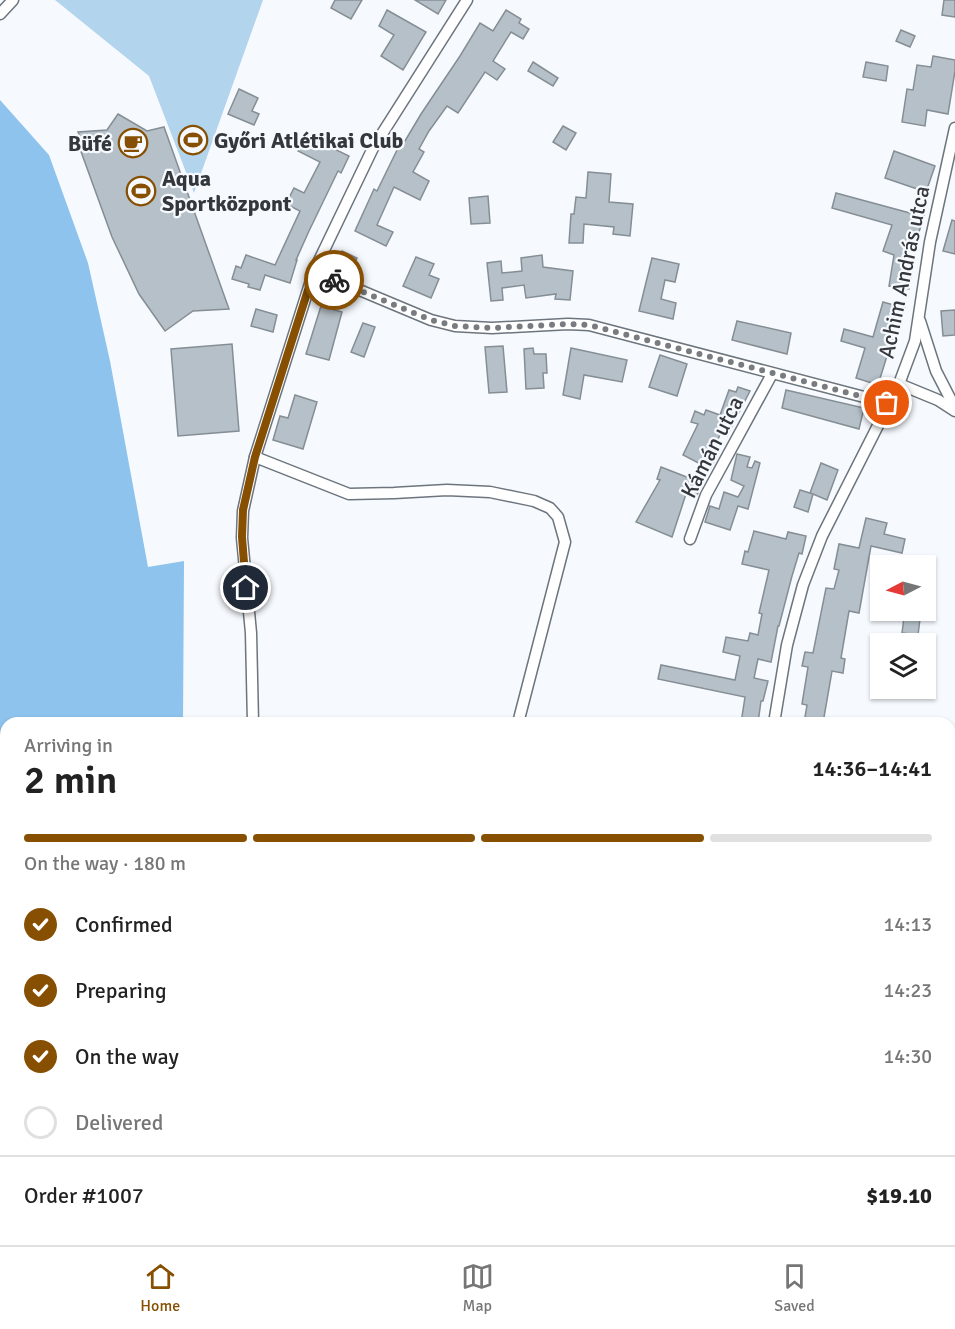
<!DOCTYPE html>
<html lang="en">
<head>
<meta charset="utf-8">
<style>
  :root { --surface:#fff; --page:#f6f6f6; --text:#222; --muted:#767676; --line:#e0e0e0; --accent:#874f02 }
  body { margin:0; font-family:Signika,sans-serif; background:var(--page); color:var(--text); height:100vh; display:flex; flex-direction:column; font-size:22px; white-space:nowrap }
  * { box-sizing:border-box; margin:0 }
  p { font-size:20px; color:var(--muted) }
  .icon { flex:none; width:33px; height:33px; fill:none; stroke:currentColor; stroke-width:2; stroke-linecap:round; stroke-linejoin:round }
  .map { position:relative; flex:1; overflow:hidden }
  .drawer { position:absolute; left:0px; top:717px; width:956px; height:528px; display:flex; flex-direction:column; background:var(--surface); border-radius:18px 18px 0 0; box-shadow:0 2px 4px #0004 }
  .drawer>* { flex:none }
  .needle { width:39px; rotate:264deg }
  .tools { position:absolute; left:870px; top:555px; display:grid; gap:12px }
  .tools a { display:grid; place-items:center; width:66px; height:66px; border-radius:0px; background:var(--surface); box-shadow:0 2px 4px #0004; font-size:30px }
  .pin { position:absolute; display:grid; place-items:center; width:51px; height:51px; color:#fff; margin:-26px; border:3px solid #fff; border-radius:50%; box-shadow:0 2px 6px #0007 }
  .courier { position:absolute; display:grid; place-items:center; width:60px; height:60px; margin:-30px; border:4px solid #874f02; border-radius:50%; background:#fff; color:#222; box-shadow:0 2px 8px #0007 }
  .headline em { font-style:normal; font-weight:600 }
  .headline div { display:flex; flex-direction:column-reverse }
  .headline { display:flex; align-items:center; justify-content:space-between; height:102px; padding:0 24px }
  h1 { font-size:39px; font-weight:600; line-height:45px }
  .bar { display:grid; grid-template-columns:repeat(4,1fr); gap:9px 6px; align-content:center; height:72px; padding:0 24px }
  .bar i { height:8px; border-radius:4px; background:var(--line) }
  .bar .on { background:var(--accent) }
  .bar p { grid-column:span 4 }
  .line { display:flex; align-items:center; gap:15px; padding:0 24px; border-top:2px solid var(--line) }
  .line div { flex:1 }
  ol { padding:0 24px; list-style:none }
  li { display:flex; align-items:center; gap:18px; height:66px }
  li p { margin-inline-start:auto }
  li .icon { padding:6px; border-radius:50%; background:var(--accent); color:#fff; stroke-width:4 }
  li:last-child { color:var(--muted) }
  li i { width:33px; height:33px; border:3px solid var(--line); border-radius:50% }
  .menu { display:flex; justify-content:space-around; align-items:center; height:84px; border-top:2px solid var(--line); background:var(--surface); font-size:16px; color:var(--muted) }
  .menu a { display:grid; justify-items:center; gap:3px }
  .menu .on { color:var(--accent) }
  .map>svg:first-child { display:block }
  .green { fill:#b3d4ed }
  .forest { fill:#8dc3ec }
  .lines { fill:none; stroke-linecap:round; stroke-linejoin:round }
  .stream { stroke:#6fa4cd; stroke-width:4 }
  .building { fill:#b6c0c8; stroke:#858e95; stroke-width:1.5 }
  .minor-casing { stroke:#6c757d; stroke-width:13 }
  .minor { stroke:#fff; stroke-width:10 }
  .done { stroke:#787c80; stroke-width:6; stroke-dasharray:0 10.8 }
  .route { stroke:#874f02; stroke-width:8 }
  .labels { text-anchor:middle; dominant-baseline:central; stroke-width:4.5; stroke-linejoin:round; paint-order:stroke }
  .poi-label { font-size:22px; font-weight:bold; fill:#34383c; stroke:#f6fafe; text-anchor:start }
  .street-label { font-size:22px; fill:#34383c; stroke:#f6fafe }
</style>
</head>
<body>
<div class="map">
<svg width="955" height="1245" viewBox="0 0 955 1245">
  <rect width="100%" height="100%" fill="#f6fafe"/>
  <!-- green -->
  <polygon class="green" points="55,0 263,0 194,193 149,76"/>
  <!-- forest -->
  <polygon class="forest" points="0,100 49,155 88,263 110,361 148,567 184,561 183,723 6,723 6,1239 267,1239 270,1245 0,1245"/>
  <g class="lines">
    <!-- stream -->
    <g class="stream">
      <polyline points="0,750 6,766"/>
      <polyline points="142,1239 145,1245"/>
    </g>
  </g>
  <!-- building -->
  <g class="building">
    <polygon points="335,0 362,0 351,19 331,8"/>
    <polygon points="415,0 446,0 438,14"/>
    <polygon points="944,0 955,0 955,17 942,15"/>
    <polygon points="387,10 426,32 403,70 381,56 394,35 379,26"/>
    <polygon points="506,10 521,19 519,23 529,29 523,39 511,32 493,61 505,69 497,80 485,72 458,113 447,106 429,131 419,149 424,152 413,172 429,181 420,200 394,187 377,225 393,232 386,246 355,231 374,189 377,191 402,140 405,141 421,114 460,56 480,23 493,31"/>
    <polygon points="901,30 915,36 910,47 896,41"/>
    <polygon points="933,56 955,60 955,71 948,114 927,110 925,126 902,122 907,89 913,90 917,65 931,67"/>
    <polygon points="533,62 558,78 553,86 528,71"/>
    <polygon points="866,62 888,66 886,81 863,77"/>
    <polygon points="239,89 258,98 252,111 259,114 254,125 228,114"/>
    <polygon points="118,114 147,131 164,127 229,309 193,311 165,331 139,294 112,237 79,146 83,144 78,132 107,130"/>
    <polygon points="563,126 576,133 566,150 553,142"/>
    <polygon points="306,135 349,156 341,173 338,171 309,231 296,260 297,260 290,283 265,275 260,290 248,287 249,284 232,279 236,266 241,268 246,255 275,265 300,211 286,204 294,188 304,193 320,162 298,151"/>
    <polygon points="894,151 935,166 926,192 885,178"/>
    <polygon points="588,172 611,174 609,202 633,204 630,236 613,234 614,227 584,224 583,243 569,243 571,214 574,214 576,197 586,198"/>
    <polygon points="836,193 910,213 911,208 925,212 919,232 915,231 904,263 913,264 909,289 889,286 894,255 883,251 892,225 832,208"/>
    <polygon points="488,196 490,223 471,224 469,198"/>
    <polygon points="952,220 955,221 955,254 943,251"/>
    <polygon points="342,251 357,258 349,275 334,268"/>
    <polygon points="542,255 543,267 573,271 570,300 555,299 556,294 526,298 524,285 502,288 503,300 491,301 487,263 501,261 502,273 522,271 521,258"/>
    <polygon points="416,257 434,264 429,275 439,279 431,298 403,286"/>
    <polygon points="652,258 679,264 675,282 665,280 661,299 676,303 673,319 639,311"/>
    <polygon points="883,302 905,308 890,357 887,356 878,385 856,378 865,348 841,341 844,329 873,337"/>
    <polygon points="321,306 342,312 329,360 306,354"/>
    <polygon points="256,309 277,315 273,332 251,326"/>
    <polygon points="955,310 955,335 943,336 941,311"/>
    <polygon points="737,321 791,333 787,354 732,340"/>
    <polygon points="363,323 375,327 364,357 351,352"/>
    <polygon points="232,344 239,431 178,436 171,349"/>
    <polygon points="503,346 507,392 489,393 485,347"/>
    <polygon points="533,348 534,354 546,354 547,373 543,373 544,388 526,389 524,349"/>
    <polygon points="571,348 627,360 622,382 584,375 580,399 563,395"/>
    <polygon points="660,355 687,364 677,396 649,387"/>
    <polygon points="738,387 750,391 727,436 721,433 712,451 718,454 710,469 683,455 698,424 691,422 695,411 704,415 706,410 720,415 729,390 736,392"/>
    <polygon points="786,390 864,408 859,429 782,408"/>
    <polygon points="295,395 317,402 303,449 273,440 280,416 288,418"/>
    <polygon points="737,454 750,457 747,467 752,468 755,461 760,463 748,509 738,506 730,530 705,522 710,506 719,509 724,492 738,497 744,486 731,480"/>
    <polygon points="821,463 838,470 827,500 813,494 808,512 794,507 800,490 813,494 810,493"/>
    <polygon points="661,467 702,483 697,495 687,491 672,537 636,522 660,480 657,479"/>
    <polygon points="866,518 887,523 884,534 905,539 902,553 871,546 859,613 849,611 841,658 845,659 843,673 832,671 823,723 804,723 807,705 802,704 808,667 802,666 805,652 813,653 826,588 834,589 839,570 834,569 839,544 859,548"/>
    <polygon points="754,531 786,539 788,532 806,536 802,554 799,553 792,576 779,626 778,626 771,662 758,659 754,678 768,681 763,701 761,701 758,723 741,723 745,697 658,679 661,665 735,680 740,656 723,652 726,637 748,641 750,633 758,635 762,614 759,613 769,570 742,564 745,551 748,552"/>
    <polygon points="904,617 920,619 918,635 902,633"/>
  </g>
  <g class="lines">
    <!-- minor casing -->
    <g class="minor-casing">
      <g id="minor">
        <polyline points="0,14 13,0"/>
        <polyline points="314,271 431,320 455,326 492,328 568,324 589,325 887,403"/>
        <polyline points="920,321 936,371 955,408"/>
        <polyline points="899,384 938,400 955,411"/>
        <polyline points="255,457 349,494 394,493 447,490 490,492 534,501 550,508 558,517 565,542 518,723"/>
        <polyline points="690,539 706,495 772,374"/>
        <polyline points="253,723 251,633 242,538 243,511 255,457 314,271 373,148 467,0"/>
        <polyline points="774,723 787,645 803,585 822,536 899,384 915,341 930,242 955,128"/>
        <polyline points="950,955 955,947"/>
        <polyline points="532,1245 534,1239"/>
        <polyline points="759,1245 763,1239"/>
      </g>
    </g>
    <!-- minor -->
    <use href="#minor" class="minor"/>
  </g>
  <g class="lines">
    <!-- done -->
    <polyline class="done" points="334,280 431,320 455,326 492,328 568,324 589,325 887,403"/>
    <!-- route -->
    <polyline class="route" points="246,588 242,537 243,510 255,457 314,271 334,280"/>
  </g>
  <!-- icons -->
  <defs>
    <g id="stadium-ring" transform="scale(1.5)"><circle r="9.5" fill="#f6fafe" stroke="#874f02" stroke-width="1.5"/><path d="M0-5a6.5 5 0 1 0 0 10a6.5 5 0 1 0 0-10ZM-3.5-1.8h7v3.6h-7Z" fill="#874f02"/></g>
    <g id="cafe-ring" transform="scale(1.5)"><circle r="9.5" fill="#f6fafe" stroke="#874f02" stroke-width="1.5"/><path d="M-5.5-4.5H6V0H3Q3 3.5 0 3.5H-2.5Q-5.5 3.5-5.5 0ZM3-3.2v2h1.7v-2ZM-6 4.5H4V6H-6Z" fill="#874f02"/></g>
  </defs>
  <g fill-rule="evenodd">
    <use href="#stadium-ring" x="193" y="140"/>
    <use href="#cafe-ring" x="133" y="143"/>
    <use href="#stadium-ring" x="141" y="191"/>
  </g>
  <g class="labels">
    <!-- poi labels -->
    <g class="poi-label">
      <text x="214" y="140">Győri Atlétikai Club</text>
      <text x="112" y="143" text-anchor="end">Büfé</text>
      <text x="162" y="178">Aqua<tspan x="162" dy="25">Sportközpont</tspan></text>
    </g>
    <!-- street labels -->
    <g class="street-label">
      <text transform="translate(904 272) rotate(-78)">Achim András utca</text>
      <text transform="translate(712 447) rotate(-63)">Kámán utca</text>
    </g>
  </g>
</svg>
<div class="tools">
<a><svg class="needle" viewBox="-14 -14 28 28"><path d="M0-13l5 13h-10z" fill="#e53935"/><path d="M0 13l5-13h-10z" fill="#767676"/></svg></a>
<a><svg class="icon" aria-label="layers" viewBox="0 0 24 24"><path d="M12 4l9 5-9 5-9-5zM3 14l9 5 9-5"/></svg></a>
</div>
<div class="pin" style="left:887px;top:403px;background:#ea580c"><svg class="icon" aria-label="bag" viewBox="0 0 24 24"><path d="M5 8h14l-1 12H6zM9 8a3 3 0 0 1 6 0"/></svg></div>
<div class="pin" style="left:246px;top:588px;background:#1f2937"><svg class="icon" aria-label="home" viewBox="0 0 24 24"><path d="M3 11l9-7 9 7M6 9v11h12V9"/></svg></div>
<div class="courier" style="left:334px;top:280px"><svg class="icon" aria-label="bike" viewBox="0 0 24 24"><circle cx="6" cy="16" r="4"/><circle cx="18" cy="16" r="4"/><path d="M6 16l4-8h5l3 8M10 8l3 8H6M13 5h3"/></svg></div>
<section class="drawer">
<div class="headline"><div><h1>2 min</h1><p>Arriving in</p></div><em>14:36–14:41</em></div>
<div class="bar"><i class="on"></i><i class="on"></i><i class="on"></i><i></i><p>On the way · 180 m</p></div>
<ol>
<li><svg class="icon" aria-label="check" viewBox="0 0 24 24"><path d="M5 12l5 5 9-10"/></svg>Confirmed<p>14:13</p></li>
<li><svg class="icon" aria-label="check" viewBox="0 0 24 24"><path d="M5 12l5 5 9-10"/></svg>Preparing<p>14:23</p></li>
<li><svg class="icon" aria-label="check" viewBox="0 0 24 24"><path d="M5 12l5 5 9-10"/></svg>On the way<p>14:30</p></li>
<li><i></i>Delivered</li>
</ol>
<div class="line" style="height:78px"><div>Order #1007</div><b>$19.10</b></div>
</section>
</div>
<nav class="menu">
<a class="on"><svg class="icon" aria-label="home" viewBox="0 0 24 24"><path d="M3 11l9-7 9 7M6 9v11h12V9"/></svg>Home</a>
<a><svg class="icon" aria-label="map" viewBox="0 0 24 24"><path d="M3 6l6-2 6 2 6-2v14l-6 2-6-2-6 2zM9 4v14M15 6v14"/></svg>Map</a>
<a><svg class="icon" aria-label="saved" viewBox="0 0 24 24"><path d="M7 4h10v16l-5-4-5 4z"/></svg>Saved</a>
</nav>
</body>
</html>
